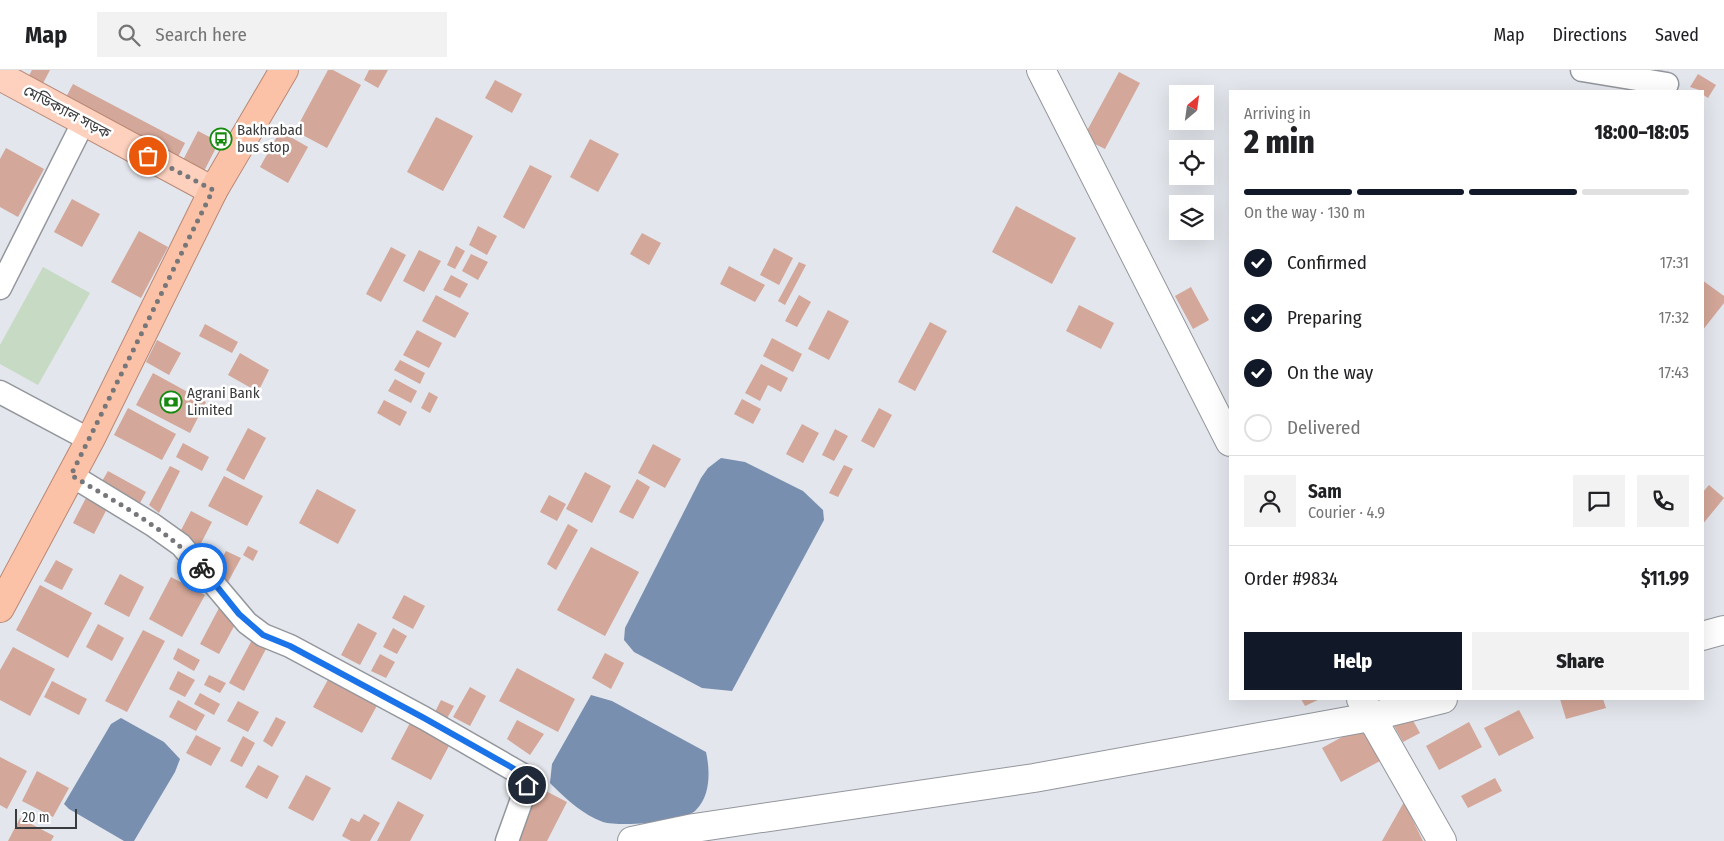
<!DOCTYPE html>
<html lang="en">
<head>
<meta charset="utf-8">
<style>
  :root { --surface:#fff; --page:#f2f2f2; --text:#202124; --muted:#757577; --line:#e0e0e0; --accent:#111827 }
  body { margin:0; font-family:"Fira Sans Condensed","Noto Sans Bengali",sans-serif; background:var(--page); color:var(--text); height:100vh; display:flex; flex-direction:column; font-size:19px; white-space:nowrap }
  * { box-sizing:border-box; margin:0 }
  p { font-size:16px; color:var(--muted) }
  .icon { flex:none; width:28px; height:28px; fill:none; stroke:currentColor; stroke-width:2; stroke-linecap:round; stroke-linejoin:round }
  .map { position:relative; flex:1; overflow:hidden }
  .details { position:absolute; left:1229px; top:20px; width:475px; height:610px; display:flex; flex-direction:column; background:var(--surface); border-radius:0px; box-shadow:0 5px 20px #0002 }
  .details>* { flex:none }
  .needle { width:32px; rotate:29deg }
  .controls { position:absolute; left:1169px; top:15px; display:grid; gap:10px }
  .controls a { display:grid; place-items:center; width:45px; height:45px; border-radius:0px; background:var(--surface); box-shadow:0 5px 20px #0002; font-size:25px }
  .scale { position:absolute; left:15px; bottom:12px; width:62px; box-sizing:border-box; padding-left:5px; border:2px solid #3a3b3d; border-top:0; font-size:14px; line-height:18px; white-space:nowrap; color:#3a3b3d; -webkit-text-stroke:4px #fff; paint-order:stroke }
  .pin { position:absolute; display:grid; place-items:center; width:42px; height:42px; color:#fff; margin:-21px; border:2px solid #fff; border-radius:50%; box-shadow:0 1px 5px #0007 }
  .courier { position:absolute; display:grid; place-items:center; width:50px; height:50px; margin:-25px; border:4px solid #1a73e8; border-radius:50%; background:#fff; color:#222; box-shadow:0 1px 6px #0007 }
  .head em { font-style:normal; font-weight:800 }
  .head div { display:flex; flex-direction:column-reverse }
  .head { display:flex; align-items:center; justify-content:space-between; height:85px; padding:0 15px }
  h1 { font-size:32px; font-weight:800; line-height:38px }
  .bar { display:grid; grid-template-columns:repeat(4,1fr); gap:8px 5px; align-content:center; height:60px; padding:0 15px }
  .bar i { height:6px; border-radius:4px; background:var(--line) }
  .bar .selected { background:var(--accent) }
  .bar p { grid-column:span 4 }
  .line { display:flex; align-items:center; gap:12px; padding:0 15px; border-top:1px solid var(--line) }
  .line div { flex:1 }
  .round { display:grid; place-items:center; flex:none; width:52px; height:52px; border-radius:0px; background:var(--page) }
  ol { padding:0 15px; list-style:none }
  li { display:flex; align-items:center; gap:15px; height:55px }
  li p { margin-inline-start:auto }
  li .icon { padding:5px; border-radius:50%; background:var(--accent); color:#fff; stroke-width:4 }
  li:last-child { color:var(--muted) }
  li i { width:28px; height:28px; border:2px solid var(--line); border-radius:50% }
  .primary-button { display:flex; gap:10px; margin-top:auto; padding:10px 15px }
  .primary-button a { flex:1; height:58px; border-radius:0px; background:var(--accent); color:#fff; font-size:20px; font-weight:800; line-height:58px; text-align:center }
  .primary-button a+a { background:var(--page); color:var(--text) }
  header { display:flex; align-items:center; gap:30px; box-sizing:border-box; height:70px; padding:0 25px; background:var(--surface); border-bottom:1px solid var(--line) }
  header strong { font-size:24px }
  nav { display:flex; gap:28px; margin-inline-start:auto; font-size:18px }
  .search { width:350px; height:45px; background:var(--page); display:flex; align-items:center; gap:12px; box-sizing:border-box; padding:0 18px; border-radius:0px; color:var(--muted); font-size:19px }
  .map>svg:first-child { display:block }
  .green { fill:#c6dac4 }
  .water { fill:#798fb0 }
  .building { fill:#d3a799 }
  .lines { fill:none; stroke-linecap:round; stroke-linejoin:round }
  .minor-casing { stroke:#93969c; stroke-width:25 }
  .tertiary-casing { stroke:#93969c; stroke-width:30 }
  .secondary-casing { stroke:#93969c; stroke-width:30 }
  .primary-casing { stroke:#b88875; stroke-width:30 }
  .trunk-casing { stroke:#b88875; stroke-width:30 }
  .minor { stroke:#fff; stroke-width:22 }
  .tertiary { stroke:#fff; stroke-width:28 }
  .secondary { stroke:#fff; stroke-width:28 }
  .primary { stroke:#fdd1be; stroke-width:28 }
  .trunk { stroke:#fcc2a8; stroke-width:28 }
  .done { stroke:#75777a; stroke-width:5; stroke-dasharray:0 9 }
  .route { stroke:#1a73e8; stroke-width:6 }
  .labels { text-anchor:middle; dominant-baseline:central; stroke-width:5; stroke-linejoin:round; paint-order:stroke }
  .street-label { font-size:15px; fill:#3a3b3d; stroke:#fff }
  .poi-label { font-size:15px; fill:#3a3b3d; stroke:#fff; text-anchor:start }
</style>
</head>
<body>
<header>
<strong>Map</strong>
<div class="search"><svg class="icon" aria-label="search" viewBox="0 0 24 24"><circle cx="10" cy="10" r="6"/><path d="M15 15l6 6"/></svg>Search here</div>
<nav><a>Map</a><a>Directions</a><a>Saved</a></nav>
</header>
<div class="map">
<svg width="1724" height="771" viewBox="0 0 1724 771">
  <rect width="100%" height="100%" fill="#e3e6ec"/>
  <!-- green -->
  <polygon class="green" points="43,197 90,223 38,315 0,294 0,275"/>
  <!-- water -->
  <g class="water">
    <polygon points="721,388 745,392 803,421 823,440 824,450 732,621 702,618 634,582 624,570 625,558 701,408 708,398"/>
    <path d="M591,625l21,6 94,51c4,18 5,43 -10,58 -12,13 -76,17 -93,12 -19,-7 -36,-22 -50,-36l-3,-3 2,-19z"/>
    <polygon points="121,648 164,672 180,689 175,702 134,771 124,771 69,739 64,734 111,654"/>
  </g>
  <!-- building -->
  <g class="building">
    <polygon points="32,0 50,0 39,21 25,13"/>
    <polygon points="328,0 333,0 361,15 327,78 295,61"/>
    <polygon points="369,0 388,0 378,18 364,10"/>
    <polygon points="1119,2 1140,13 1105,79 1083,68"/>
    <polygon points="1698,4 1716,15 1708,28 1702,24 1702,21 1690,17"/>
    <polygon points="495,10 522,24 512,43 485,28"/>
    <polygon points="73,14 185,73 176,91 64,31"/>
    <polygon points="436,47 473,66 443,121 407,102"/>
    <polygon points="198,61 219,72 202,105 181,94"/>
    <polygon points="280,61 308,77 288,113 260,97"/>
    <polygon points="590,69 619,84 598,122 570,107"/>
    <polygon points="6,78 44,99 18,147 0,137 0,89"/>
    <polygon points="530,95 552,106 524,159 503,147"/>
    <polygon points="72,129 100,144 82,177 54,162"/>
    <polygon points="1016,136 1076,168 1052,214 992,182"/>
    <polygon points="478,156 497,166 487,185 469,175"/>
    <polygon points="139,161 168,177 141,228 111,212"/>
    <polygon points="642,163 661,173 649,195 630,184"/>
    <polygon points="456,176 465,181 455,199 447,195"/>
    <polygon points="391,177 406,185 381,232 366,224"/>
    <polygon points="774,178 793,188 779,215 760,205"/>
    <polygon points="419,180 441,191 424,222 403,211"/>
    <polygon points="471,184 488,192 478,210 462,201"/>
    <polygon points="799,192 806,195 785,235 778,231"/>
    <polygon points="729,196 765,215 755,232 720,214"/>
    <polygon points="451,205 468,214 460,228 443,220"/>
    <polygon points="1702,210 1724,226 1724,233 1702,261"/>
    <polygon points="1191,217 1209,250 1193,259 1175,226"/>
    <polygon points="436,225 469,243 455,268 422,251"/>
    <polygon points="799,225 811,232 797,257 785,251"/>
    <polygon points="1079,235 1114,253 1101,279 1066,261"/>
    <polygon points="828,240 849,251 829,290 808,279"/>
    <polygon points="930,252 947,261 915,321 898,312"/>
    <polygon points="205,254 238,272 232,283 199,266"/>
    <polygon points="417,260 442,273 429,298 403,285"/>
    <polygon points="772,268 802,284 793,302 763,286"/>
    <polygon points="157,270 181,283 169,305 146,292"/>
    <polygon points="240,283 269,300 258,322 228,305"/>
    <polygon points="400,290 425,303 420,314 394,300"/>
    <polygon points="761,294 788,308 781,322 768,315 760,331 745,323"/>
    <polygon points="153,303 206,332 190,363 136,335"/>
    <polygon points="395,309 417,321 411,333 388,321"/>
    <polygon points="429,322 438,327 430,343 421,338"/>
    <polygon points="742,329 761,339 753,354 734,344"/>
    <polygon points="384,330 407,342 400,356 377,343"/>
    <polygon points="128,338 176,364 162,390 114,365"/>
    <polygon points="879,338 892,345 874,378 861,371"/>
    <polygon points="802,354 819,363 803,393 786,384"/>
    <polygon points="248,358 266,368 244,410 226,400"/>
    <polygon points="835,359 848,366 834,391 822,385"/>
    <polygon points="183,373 209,387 202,401 176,387"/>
    <polygon points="653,374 681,389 665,418 638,403"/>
    <polygon points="844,395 853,399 838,427 829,423"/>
    <polygon points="170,396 180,401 159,443 149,435"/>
    <polygon points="108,401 146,422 140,433 101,413"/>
    <polygon points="585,402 611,416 592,453 566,439"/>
    <polygon points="224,406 263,426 247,456 208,436"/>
    <polygon points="637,409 650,417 633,449 619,442"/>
    <polygon points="1709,415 1724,428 1702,455 1702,423"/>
    <polygon points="317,419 356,440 338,474 299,453"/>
    <polygon points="88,424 109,435 94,464 73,453"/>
    <polygon points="549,425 566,434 557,451 540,442"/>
    <polygon points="191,441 212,452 199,477 178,466"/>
    <polygon points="568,454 578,460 556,500 547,494"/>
    <polygon points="248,476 258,481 253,491 243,485"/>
    <polygon points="591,477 639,502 605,566 557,540"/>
    <polygon points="226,481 241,488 228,512 213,504"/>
    <polygon points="56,490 73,499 62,520 44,511"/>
    <polygon points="120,504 144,517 129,547 104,534"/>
    <polygon points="171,507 205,525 182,567 149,549"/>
    <polygon points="40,515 92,543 68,588 16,560"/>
    <polygon points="404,525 425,536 413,559 392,548"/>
    <polygon points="219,538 238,549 219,584 200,574"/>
    <polygon points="358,553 377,563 360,595 341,585"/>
    <polygon points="98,554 124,568 112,591 86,577"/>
    <polygon points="393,558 407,566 397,584 383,577"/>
    <polygon points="143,560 165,571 127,642 105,631"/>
    <polygon points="252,570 267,577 244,621 229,613"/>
    <polygon points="13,577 55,599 30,646 0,630 0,600"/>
    <polygon points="178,578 200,590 194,601 173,589"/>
    <polygon points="605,583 624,593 611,619 592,608"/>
    <polygon points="380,584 395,592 386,608 371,601"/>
    <polygon points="517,598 575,629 558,662 499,631"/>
    <polygon points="178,601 195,610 185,627 169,619"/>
    <polygon points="209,605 226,613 220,623 204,615"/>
    <polygon points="330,606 379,632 362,663 313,637"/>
    <polygon points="52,611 87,629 79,645 44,627"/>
    <polygon points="470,617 486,626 470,656 453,647"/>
    <polygon points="200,623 220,634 214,645 194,634"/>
    <polygon points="1301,629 1320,629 1305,636"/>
    <polygon points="1560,629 1603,629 1606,638 1566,649"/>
    <polygon points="178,630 205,645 196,661 169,647"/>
    <polygon points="441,630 454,636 446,650 434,644"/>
    <polygon points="238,631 259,642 248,662 227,651"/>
    <polygon points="1519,640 1534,668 1499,686 1484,658"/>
    <polygon points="276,647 286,652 272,677 263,671"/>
    <polygon points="1411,647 1420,663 1403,672 1394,656"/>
    <polygon points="517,650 544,664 530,685 507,669"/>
    <polygon points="411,651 451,672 431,710 391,689"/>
    <polygon points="1469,652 1482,677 1439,700 1426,676"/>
    <polygon points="1362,656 1380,691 1341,712 1322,678"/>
    <polygon points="196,665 221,678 211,696 186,683"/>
    <polygon points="243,666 255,673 242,697 230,691"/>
    <polygon points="0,687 27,701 7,739 0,735"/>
    <polygon points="258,695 279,706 267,729 245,717"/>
    <polygon points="37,701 69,718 53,747 22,731"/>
    <polygon points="306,705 331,718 313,751 288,738"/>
    <polygon points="1495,708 1502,721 1468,738 1461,726"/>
    <polygon points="540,718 567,732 547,771 520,771 514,767"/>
    <polygon points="398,731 424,745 410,771 377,771"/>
    <polygon points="1404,732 1423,771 1382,771"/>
    <polygon points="364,744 380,753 370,771 351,771 342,766 351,748 359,752"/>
    <polygon points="20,748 54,766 51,771 8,771"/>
  </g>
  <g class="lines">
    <!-- minor casing -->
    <g class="minor-casing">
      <g id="minor">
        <polyline points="1582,0 1667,14 1661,21"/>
        <polyline points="0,218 84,51"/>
        <polyline points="0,322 90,370"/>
        <polyline points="71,405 153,455 181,475 247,553 263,565 290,576 424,648 523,705 527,715 507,771"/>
      </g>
    </g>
    <!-- tertiary casing -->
    <g class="tertiary-casing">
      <g id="tertiary">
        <polyline points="1702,566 1724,560"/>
        <polyline points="632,771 694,758 1034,708 1370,647 1443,629"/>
      </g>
    </g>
    <!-- secondary casing -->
    <g class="secondary-casing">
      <g id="secondary">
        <polyline points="1041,0 1230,372"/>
        <polyline points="1361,629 1442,771"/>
      </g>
    </g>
    <!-- primary casing -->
    <g class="primary-casing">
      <polyline id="primary" points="0,6 213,121"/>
    </g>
    <!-- trunk casing -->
    <g class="trunk-casing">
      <polyline id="trunk" points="0,538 90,370 213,121 284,0"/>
    </g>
    <!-- minor -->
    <use href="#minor" class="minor"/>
    <!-- tertiary -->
    <use href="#tertiary" class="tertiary"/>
    <!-- secondary -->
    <use href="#secondary" class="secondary"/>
    <!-- primary -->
    <use href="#primary" class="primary"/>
    <!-- trunk -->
    <use href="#trunk" class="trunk"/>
  </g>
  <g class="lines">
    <!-- done -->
    <path class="done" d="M148,86l65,34 -142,285c46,28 95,53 131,93"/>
    <!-- route -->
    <polyline class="route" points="202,498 239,544 263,565 290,576 424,648 511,697 523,705 527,715"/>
  </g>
  <!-- icons -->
  <defs>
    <g id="bus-ring" transform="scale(1.125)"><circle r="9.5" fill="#fff" stroke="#168a0f" stroke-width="1.5"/><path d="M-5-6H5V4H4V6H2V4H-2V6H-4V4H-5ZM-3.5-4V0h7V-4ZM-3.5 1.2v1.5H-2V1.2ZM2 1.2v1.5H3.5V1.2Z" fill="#168a0f"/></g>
    <g id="bank-ring" transform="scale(1.125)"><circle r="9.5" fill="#fff" stroke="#168a0f" stroke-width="1.5"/><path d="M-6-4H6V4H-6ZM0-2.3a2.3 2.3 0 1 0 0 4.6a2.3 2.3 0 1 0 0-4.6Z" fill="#168a0f"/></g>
  </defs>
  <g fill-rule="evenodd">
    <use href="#bus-ring" x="221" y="69"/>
    <use href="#bank-ring" x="171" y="332"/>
  </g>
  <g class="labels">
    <!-- street labels -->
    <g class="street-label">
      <text transform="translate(67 42) rotate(28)">মেডিক্যাল সড়ক</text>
    </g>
    <!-- poi labels -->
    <g class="poi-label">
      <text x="237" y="60">Bakhrabad<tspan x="237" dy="17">bus stop</tspan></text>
      <text x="187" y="323">Agrani Bank<tspan x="187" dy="17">Limited</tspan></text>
    </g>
  </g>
</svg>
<div class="controls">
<a><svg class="needle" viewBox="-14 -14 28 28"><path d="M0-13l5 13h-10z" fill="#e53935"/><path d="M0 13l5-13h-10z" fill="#757577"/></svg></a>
<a><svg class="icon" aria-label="locate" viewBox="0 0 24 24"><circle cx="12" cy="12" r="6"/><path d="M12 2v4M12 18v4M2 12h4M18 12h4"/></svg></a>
<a><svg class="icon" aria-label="layers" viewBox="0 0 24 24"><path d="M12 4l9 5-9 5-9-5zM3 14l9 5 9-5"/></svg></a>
</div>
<div class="scale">20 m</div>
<div class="pin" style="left:148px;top:86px;background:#ea580c"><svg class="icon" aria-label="bag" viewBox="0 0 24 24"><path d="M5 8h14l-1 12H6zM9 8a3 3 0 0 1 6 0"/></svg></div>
<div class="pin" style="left:527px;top:715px;background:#1f2937"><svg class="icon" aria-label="home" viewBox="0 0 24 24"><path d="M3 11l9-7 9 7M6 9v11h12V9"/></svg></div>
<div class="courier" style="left:202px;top:498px"><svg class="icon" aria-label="bike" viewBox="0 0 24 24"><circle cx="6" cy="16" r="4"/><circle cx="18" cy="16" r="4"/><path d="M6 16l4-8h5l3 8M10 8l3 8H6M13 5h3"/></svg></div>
<section class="details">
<div class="head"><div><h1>2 min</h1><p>Arriving in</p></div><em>18:00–18:05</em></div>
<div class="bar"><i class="selected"></i><i class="selected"></i><i class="selected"></i><i></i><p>On the way · 130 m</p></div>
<ol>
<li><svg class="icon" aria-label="check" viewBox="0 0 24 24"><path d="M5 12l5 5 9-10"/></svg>Confirmed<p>17:31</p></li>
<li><svg class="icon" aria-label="check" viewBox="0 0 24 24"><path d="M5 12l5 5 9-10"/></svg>Preparing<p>17:32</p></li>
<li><svg class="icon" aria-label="check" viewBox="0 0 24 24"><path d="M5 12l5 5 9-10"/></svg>On the way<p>17:43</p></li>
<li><i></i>Delivered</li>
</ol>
<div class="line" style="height:90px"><a class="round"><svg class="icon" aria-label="person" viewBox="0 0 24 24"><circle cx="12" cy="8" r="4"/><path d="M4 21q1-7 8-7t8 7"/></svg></a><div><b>Sam</b><p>Courier · 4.9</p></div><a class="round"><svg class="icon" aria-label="chat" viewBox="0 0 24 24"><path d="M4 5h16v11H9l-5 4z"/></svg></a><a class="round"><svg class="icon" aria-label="phone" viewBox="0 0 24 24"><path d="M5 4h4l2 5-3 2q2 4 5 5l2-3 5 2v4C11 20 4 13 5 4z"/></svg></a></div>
<div class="line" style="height:65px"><div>Order #9834</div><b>$11.99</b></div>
<div class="primary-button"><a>Help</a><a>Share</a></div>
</section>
</div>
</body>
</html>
